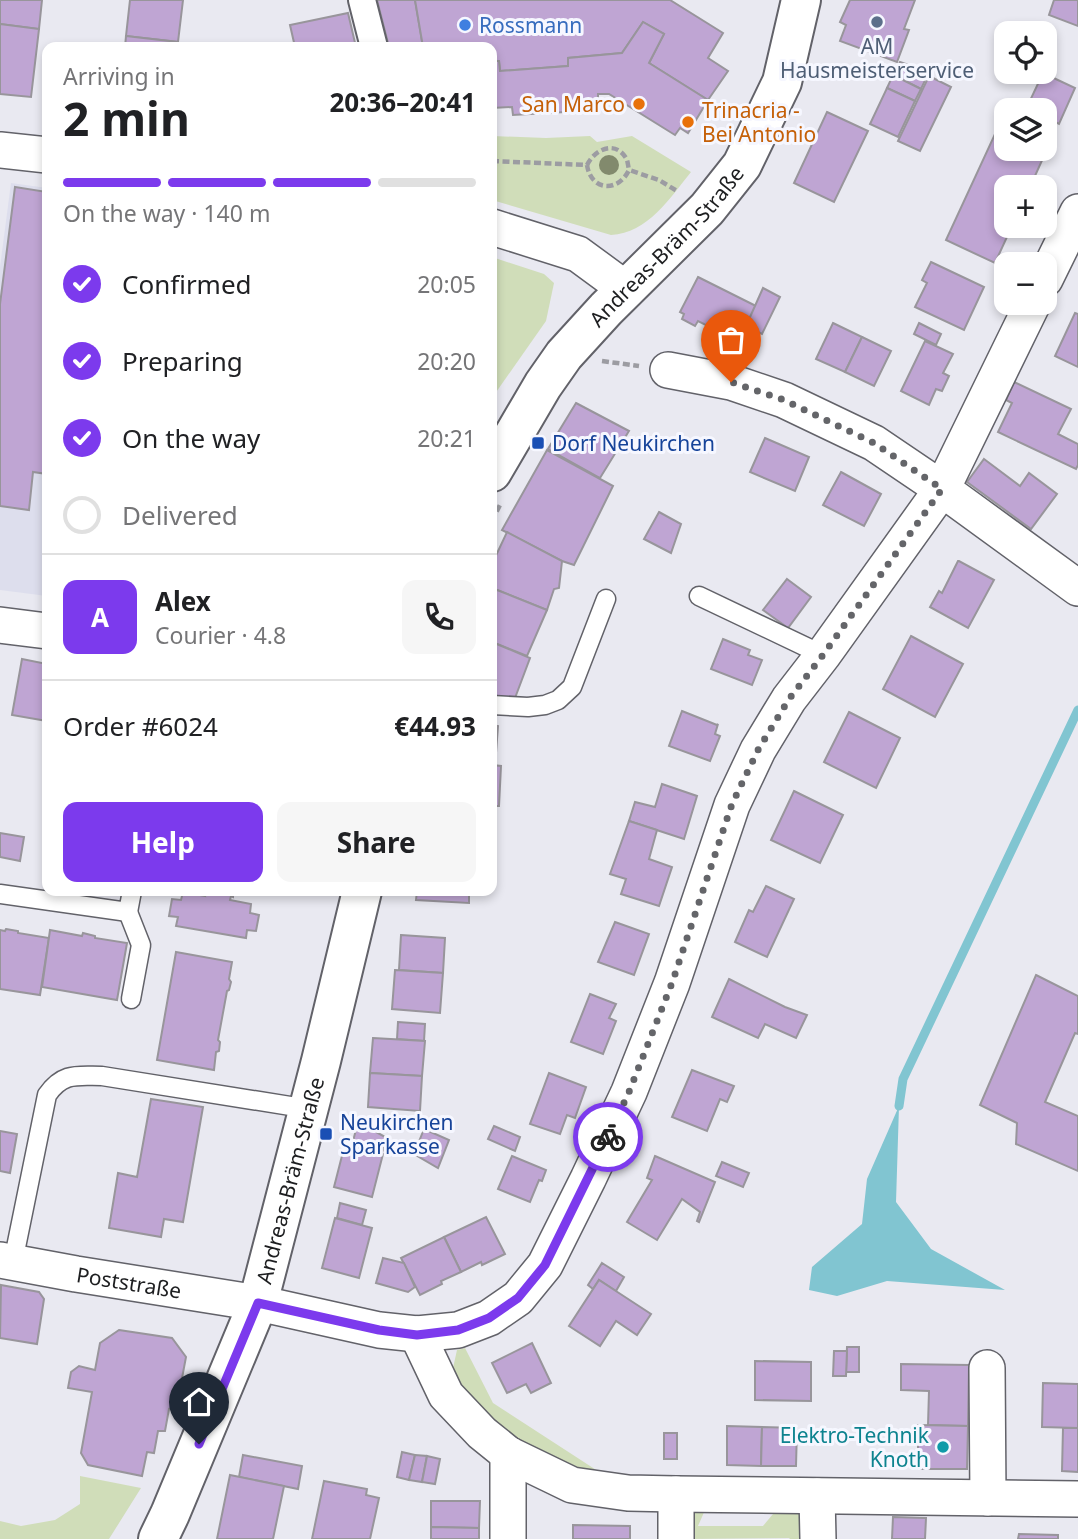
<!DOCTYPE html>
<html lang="en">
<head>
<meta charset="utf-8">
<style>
  :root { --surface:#fff; --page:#f6f6f6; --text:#202124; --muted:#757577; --line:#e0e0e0; --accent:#7c3aed }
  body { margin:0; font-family:"Noto Sans",sans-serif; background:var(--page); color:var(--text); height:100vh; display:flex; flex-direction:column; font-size:26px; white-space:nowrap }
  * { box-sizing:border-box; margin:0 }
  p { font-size:23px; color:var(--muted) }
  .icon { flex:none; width:38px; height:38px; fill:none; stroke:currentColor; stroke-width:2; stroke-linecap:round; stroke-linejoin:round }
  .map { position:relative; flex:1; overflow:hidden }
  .panel { position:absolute; left:42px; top:42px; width:455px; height:854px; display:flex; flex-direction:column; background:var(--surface); border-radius:14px; box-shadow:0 4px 10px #0003 }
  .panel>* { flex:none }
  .fabs { position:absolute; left:994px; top:21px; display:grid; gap:14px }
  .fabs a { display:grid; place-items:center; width:63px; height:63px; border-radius:14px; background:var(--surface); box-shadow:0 4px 10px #0003; font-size:35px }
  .pin { position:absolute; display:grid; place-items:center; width:60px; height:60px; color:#fff; margin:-72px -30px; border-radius:50% 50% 50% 0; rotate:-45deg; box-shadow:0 0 7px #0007 }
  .pin .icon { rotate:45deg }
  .courier { position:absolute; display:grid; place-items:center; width:70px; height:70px; margin:-35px; border:5px solid #7c3aed; border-radius:50%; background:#fff; color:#222; box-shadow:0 2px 9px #0007 }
  .overview em { font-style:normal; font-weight:700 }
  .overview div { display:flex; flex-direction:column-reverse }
  .overview { display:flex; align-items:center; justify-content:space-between; height:119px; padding:0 21px }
  h1 { font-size:46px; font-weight:700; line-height:52px }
  .bar { display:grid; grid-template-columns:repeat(4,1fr); gap:10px 7px; align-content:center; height:84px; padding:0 21px }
  .bar i { height:9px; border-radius:5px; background:var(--line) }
  .bar .active { background:var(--accent) }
  .bar p { grid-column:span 4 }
  .line { display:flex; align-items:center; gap:18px; padding:0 21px; border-top:2px solid var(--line) }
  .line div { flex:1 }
  .round { display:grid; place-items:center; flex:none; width:74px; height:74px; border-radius:14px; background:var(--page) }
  ol { padding:0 21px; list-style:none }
  li { display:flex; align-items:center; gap:21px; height:77px }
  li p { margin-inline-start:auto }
  li .icon { padding:7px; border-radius:50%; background:var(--accent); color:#fff; stroke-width:4 }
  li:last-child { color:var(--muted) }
  li i { width:38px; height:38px; border:4px solid var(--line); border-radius:50% }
  .action { display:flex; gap:14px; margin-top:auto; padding:14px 21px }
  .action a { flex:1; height:80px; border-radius:14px; background:var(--accent); color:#fff; font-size:28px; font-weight:700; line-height:80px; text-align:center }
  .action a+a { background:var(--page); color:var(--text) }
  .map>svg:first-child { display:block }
  .built { fill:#dddeed }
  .green { fill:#d0ddb9 }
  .water { fill:#81c5d1 }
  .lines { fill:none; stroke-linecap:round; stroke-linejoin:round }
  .stream { stroke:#81c5d1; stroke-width:9 }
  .building { fill:#bfa5d3; stroke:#98959b; stroke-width:2 }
  .service-casing { stroke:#626269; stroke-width:21 }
  .pedestrian-casing { stroke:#626269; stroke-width:30 }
  .minor-casing { stroke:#626269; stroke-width:38 }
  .secondary-casing { stroke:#626269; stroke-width:42 }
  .path { stroke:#9c9ca2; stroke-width:4.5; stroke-dasharray:7 3.5; stroke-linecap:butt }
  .service { stroke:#fff; stroke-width:18 }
  .pedestrian { stroke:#fff; stroke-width:26 }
  .minor { stroke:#fff; stroke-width:35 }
  .secondary { stroke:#fff; stroke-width:38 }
  .tree { fill:#828a6d }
  .done { stroke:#646569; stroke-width:7; stroke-dasharray:0 12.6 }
  .route { stroke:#7c3aed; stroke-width:9 }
  .service-dot { fill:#5c6f8a; stroke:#f6f7ff; stroke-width:2.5 }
  .shop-dot { fill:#3f7fe0; stroke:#f6f7ff; stroke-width:2.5 }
  .food-dot { fill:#e8710a; stroke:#f6f7ff; stroke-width:2.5 }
  .transit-dot { fill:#1a4fb4; stroke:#f6f7ff; stroke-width:2.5 }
  .culture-dot { fill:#0f9aa8; stroke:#f6f7ff; stroke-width:2.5 }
  .labels { text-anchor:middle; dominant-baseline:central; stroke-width:6; stroke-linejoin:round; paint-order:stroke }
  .shop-label { font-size:21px; fill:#366cbe; stroke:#f6f7ff; text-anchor:start }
  .service-label { font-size:21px; fill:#4e5e75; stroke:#f6f7ff }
  .food-label { font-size:21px; fill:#c56008; stroke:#f6f7ff; text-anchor:end }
  .street-label { font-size:21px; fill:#1d1e20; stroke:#f6f7ff }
  .transit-label { font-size:21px; fill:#164399; stroke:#f6f7ff; text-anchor:start }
  .culture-label { font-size:21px; fill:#0d838f; stroke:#f6f7ff; text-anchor:end }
</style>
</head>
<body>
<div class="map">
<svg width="1078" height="1539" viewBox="0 0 1078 1539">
  <rect width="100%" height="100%" fill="#e9e9f1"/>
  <!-- built -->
  <polygon class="built" points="11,183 47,188 47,596 0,590 0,267"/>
  <!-- green -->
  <g class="green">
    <path d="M492,136l54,2 44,-2 7,6 35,-6 59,36c-21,26 -43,61 -80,63l-119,-35z"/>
    <polygon points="492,257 544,274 554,283 546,321 492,398"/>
    <polygon points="465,1348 493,1403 607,1477 578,1472 526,1446 490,1421 455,1383 453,1368 457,1350"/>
    <polygon points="80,1476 141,1488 109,1539 0,1539 0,1521 21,1526 55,1520 80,1504"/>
    <polygon points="709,1501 698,1526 763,1526 783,1502 802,1512 808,1539 790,1539 789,1538 688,1539 687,1517 696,1504"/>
  </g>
  <!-- water -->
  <polygon class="water" points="899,1106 896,1202 931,1249 1005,1290 887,1281 837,1296 809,1290 812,1267 862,1224 867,1179"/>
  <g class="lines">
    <!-- stream -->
    <polyline class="stream" points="899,1106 903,1079 1078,710"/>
  </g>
  <!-- building -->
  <g class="building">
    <polygon points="0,0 42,0 39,29 0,24"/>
    <polygon points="130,0 183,0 178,42 126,36"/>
    <polygon points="377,0 415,0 423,47 389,47"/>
    <polygon points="415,0 670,0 723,33 708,58 728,71 708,100 649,63 664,34 643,22 622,53 568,58 568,66 500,71 499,61 492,61 492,47 423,47"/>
    <polygon points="850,0 915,0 904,29 909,30 897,62 840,41 846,25 840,22"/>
    <polygon points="1054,0 1078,0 1078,26 1049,15"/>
    <polygon points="348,13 356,47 295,47 290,25"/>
    <polygon points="643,22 664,34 649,63 708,100 688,133 680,128 675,135 609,94 598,94 598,102 564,103 565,112 513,115 512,107 492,108 492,61 499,61 500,71 568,66 568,58 622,53"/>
    <polygon points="0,24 39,29 31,97 0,94"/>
    <polygon points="126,36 178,42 178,47 125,47"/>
    <polygon points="900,62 929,72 921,89 893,75"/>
    <polygon points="1043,73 1075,88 1059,124 1045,117 1045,110 1026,109"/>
    <polygon points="893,75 921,89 915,101 887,88"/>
    <polygon points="929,76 951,87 920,151 898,141"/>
    <polygon points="887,88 915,101 898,137 870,124"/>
    <polygon points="827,112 868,131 834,202 794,183"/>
    <polygon points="995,134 1006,139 1006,149 1028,149 1044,156 1030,187 1006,187 1006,226 1012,226 995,263 946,240"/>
    <polygon points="15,187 47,192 47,474 33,472 29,510 0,506 0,304"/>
    <polygon points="931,262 984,287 964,330 915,307 927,283 922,280"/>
    <polygon points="698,277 756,306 738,341 698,321 695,326 682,319 684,314 680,312"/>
    <polygon points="763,288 780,297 762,334 746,326"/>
    <polygon points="1075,313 1078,314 1078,367 1055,356"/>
    <polygon points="833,323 862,337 845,372 816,359"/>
    <polygon points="919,323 941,334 936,345 914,334"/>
    <polygon points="862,337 891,351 874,386 845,372"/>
    <polygon points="925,341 953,354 943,373 949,376 942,391 936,389 929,405 901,391"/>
    <polygon points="1014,382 1071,409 1058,434 1078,444 1078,465 1076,469 998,432 1012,403 1006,400"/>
    <polygon points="576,403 629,431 600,478 548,449"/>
    <polygon points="765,438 809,457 795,491 750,472"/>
    <polygon points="547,450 613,486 574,565 562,561 502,530"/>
    <polygon points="984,459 1020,486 1029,473 1057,494 1031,529 967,482"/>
    <polygon points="841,472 881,494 864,526 823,505"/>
    <polygon points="659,512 681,524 671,553 644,539"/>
    <polygon points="507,532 562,561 559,588 554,589 547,610 492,588 492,564"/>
    <polygon points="958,561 959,561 994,580 968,628 930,607 939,591 942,593"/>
    <polygon points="787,579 811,597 788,628 763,610"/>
    <polygon points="492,588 547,610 527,656 492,642"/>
    <polygon points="911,636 963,664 935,717 883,689"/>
    <polygon points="723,639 750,650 748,655 762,660 752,685 711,669"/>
    <polygon points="492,642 530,658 515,698 492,696"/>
    <polygon points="22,659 47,664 47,721 12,715"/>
    <polygon points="682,711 717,725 718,724 715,734 720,736 710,761 669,746"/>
    <polygon points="849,712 900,738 876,788 824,762"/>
    <polygon points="492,725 498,726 495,766 492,765"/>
    <polygon points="492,765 501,766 499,806 492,806"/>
    <polygon points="662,784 697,796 684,839 629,821 635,802 655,807"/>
    <polygon points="794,791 843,815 820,863 771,840"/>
    <polygon points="629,821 657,830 649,859 672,867 659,906 621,894 626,879 610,874"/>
    <polygon points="0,833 24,837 20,861 0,857"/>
    <polygon points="766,886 794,899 767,957 735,942 749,910 753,912"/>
    <polygon points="204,891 233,895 233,897 231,896 230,900 251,904 250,913 259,915 256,931 247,930 246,938 176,926 178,917 169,916 172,899 181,900 183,892 205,896"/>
    <polygon points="417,891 469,891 469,903 416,900"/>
    <polygon points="615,922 649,934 634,975 598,962"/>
    <polygon points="6,929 18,931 18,933 49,938 40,995 0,989 0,930 5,931"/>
    <polygon points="50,930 82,936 83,933 95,936 95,938 127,943 117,1000 42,987"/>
    <polygon points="401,935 445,938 443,973 399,970"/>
    <polygon points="176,952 232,962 229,979 231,982 229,990 227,991 218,1040 220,1042 219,1051 216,1052 214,1070 157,1060"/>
    <polygon points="395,970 443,973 440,1013 392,1009"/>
    <polygon points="1036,975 1078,996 1078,1034 1075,1033 1045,1102 1078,1116 1078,1171 1016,1144 1017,1123 980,1105"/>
    <polygon points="729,979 785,1007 807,1015 796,1038 765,1024 758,1038 712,1017"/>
    <polygon points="590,994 616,1004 609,1018 616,1021 603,1054 571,1042"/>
    <polygon points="398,1022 425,1024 424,1041 397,1039"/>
    <polygon points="373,1038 425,1041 422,1076 370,1073"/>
    <polygon points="692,1070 734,1086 727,1102 720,1099 707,1131 672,1117"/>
    <polygon points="370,1073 422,1076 420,1111 368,1107"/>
    <polygon points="549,1073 586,1087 575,1118 567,1115 560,1134 530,1124"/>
    <polygon points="151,1099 203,1107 183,1222 164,1219 161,1237 109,1228 118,1173 137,1177"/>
    <polygon points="358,1122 387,1138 382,1153 352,1145"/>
    <polygon points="494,1126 520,1137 515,1151 488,1139"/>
    <polygon points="424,1129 449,1140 438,1168 414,1154"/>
    <polygon points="0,1131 17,1134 10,1173 0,1171"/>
    <polygon points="345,1144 383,1154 372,1197 334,1187"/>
    <polygon points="512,1156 546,1170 542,1181 539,1180 530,1202 498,1189"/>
    <polygon points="655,1156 715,1182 699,1222 697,1221 700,1212 682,1199 657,1240 627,1222 652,1180 647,1178"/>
    <polygon points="722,1162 749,1173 743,1187 716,1176"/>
    <polygon points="340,1203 366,1210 362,1225 337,1218"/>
    <polygon points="486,1217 505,1254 482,1265 481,1262 461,1272 444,1237"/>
    <polygon points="335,1218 372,1228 359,1278 322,1268"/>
    <polygon points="444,1237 461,1272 441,1281 442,1284 420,1295 401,1258"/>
    <polygon points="383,1258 404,1263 415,1287 408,1292 376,1283"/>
    <polygon points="602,1263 624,1277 616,1291 599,1280 593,1289 588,1285"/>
    <polygon points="599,1280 651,1314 637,1335 616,1321 600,1346 569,1326"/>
    <polygon points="1,1285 39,1292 44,1299 37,1344 0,1338"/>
    <polygon points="119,1330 172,1338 186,1357 176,1410 169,1409 165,1431 158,1431 154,1453 147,1452 142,1476 88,1465 81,1453 92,1392 68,1388 71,1372 79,1366 95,1370 100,1343"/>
    <polygon points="532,1343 551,1383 531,1393 526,1384 507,1393 492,1363"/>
    <polygon points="847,1347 859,1347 859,1372 846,1372"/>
    <polygon points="834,1351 847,1351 846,1376 833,1376"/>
    <polygon points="755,1361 811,1362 811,1401 755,1400"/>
    <polygon points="901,1364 969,1365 968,1426 928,1425 929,1391 901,1390"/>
    <polygon points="1043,1383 1078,1384 1078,1428 1042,1427"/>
    <polygon points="918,1425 968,1426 967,1469 918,1469"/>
    <polygon points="727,1426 762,1427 761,1466 727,1465"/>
    <polygon points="762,1427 797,1428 796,1466 761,1466"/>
    <polygon points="1063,1428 1078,1428 1078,1472 1062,1471"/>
    <rect x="664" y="1433" width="13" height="26"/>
    <polygon points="402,1452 415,1455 409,1480 397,1477"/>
    <polygon points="243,1455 302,1466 298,1489 239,1477"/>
    <polygon points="415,1455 427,1456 422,1482 409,1480"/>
    <polygon points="427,1456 440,1459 435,1484 422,1482"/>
    <polygon points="230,1475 284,1486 273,1539 217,1539"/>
    <polygon points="324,1481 367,1489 366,1495 379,1498 370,1539 312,1539"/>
    <polygon points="431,1501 480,1501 479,1528 431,1527"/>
    <polygon points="893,1517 926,1518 925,1539 892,1539"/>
    <polygon points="573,1525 630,1526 630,1539 573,1539"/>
    <polygon points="431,1527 479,1528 479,1539 431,1539"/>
    <polygon points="1019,1534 1058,1535 1058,1539 1018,1539"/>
  </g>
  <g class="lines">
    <!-- service casing -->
    <g class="service-casing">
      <g id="service">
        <polyline points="699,596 823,655"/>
        <polyline points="492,705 528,707 545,705 558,700 572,687 606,599"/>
        <polyline points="0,894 128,912 132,891"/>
        <polyline points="128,912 141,945 131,999"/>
        <path d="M13,1262l34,-167c16,-23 30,-19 55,-19l207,33"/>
      </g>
    </g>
    <!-- pedestrian casing -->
    <g class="pedestrian-casing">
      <polyline id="pedestrian" points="362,0 374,47"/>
    </g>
    <!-- minor casing -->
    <g class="minor-casing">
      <g id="minor">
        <polyline points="0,150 47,155"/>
        <polyline points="492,227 578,254 627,290"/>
        <polyline points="1045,279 1078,212"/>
        <polyline points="668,370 731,382 784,400 874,443 942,489 1078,588"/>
        <polyline points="0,625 47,631"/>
        <path id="s1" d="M0,1260l76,14 182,29 121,27 38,4 41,-4 31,-12 29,-20 27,-33 43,-86 41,-87 43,-109 60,-178 26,-55 31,-51 34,-44 119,-166 91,-186"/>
        <polyline points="417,1334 446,1395 482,1433 508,1454 572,1485 628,1493 676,1494 1078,1499"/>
        <polyline points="987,1368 988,1498"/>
        <polyline points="817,1496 818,1539"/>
        <polyline points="508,1539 508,1454"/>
        <polyline points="676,1539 676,1494"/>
      </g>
    </g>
    <!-- secondary casing -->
    <g class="secondary-casing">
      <g id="secondary">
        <path id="s2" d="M492,472l51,-87 21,-30 42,-46 101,-100 35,-44 40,-83 19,-82"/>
        <path id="s3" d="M158,1539l12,-25 88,-211 63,-242 41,-170"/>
      </g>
    </g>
    <!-- path -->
    <g class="path">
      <path d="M492,161l95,4c4,26 31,28 42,5l30,10 18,11"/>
      <path d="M587,165c8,-16 28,-25 39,-7 2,3 2,8 3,12"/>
      <polyline points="602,361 639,366"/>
      <polyline points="492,521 501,503"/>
    </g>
    <!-- service -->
    <use href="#service" class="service"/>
    <!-- pedestrian -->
    <use href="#pedestrian" class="pedestrian"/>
    <!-- minor -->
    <use href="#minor" class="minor"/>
    <!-- secondary -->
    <use href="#secondary" class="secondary"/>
  </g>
  <!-- trees -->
  <circle class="tree" cx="609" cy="165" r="10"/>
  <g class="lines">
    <!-- done -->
    <polyline class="done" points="608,1137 629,1092 672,983 732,804 758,750 789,699 823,655 942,489 874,443 784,400 731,382"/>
    <!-- route -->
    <polyline class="route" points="199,1444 258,1303 379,1330 417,1335 458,1330 489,1318 518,1298 545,1265 608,1137"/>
  </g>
  <!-- markers -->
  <circle class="service-dot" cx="877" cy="22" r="7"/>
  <circle class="shop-dot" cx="465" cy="25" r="7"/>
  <g class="food-dot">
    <circle cx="639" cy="104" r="7"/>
    <circle cx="688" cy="122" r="7"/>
  </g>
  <g class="transit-dot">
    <rect x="531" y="436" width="14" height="14" rx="3.5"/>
    <rect x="319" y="1127" width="14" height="14" rx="3.5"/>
  </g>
  <circle class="culture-dot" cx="943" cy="1447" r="7"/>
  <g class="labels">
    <!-- shop labels -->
    <g class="shop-label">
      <text x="479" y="25">Rossmann</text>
    </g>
    <!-- service labels -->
    <g class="service-label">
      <text x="877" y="46">AM<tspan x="877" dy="24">Hausmeisterservice</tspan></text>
    </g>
    <!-- food labels -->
    <g class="food-label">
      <text x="625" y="104">San Marco</text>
      <text x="702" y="110" text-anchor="start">Trinacria -<tspan x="702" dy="24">Bei Antonio</tspan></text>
    </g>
    <!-- street labels -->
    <g class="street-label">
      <text stroke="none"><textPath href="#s2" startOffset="287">Andreas-Bräm-Straße</textPath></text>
      <text stroke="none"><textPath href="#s3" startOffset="383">Andreas-Bräm-Straße</textPath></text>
      <text stroke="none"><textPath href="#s1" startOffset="131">Poststraße</textPath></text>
    </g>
    <!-- transit labels -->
    <g class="transit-label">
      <text x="552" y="443">Dorf Neukirchen</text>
      <text x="340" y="1122">Neukirchen<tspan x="340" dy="24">Sparkasse</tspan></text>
    </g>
    <!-- culture labels -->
    <g class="culture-label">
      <text x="929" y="1435">Elektro-Technik<tspan x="929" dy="24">Knoth</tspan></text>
    </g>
  </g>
</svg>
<div class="fabs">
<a><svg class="icon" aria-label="locate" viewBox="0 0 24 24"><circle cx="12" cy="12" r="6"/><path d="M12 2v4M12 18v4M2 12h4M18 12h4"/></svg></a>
<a><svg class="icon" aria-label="layers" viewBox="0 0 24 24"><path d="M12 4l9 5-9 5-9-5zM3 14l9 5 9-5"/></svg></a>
<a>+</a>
<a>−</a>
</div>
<div class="pin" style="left:731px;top:382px;background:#ea580c"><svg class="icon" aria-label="bag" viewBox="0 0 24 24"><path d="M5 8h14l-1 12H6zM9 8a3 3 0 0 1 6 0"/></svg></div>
<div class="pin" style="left:199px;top:1444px;background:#1f2937"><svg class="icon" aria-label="home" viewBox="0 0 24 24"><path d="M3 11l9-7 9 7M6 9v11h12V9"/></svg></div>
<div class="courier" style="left:608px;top:1137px"><svg class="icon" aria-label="bike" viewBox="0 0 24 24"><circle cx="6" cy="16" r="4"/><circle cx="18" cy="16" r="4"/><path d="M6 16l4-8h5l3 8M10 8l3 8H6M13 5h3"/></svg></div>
<section class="panel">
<div class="overview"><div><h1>2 min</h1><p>Arriving in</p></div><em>20:36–20:41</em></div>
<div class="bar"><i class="active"></i><i class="active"></i><i class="active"></i><i></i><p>On the way · 140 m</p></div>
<ol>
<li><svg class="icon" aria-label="check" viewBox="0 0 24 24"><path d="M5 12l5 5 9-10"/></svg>Confirmed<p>20:05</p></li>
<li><svg class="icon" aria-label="check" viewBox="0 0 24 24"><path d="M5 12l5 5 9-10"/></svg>Preparing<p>20:20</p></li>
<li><svg class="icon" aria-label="check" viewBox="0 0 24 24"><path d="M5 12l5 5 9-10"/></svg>On the way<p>20:21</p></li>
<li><i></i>Delivered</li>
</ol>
<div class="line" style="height:126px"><b class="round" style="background:var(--accent);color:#fff">A</b><div><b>Alex</b><p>Courier · 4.8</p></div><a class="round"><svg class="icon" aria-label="phone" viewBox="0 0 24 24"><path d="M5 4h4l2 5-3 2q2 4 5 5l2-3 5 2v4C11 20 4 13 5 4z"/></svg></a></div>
<div class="line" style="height:91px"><div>Order #6024</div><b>€44.93</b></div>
<div class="action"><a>Help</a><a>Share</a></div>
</section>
</div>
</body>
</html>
